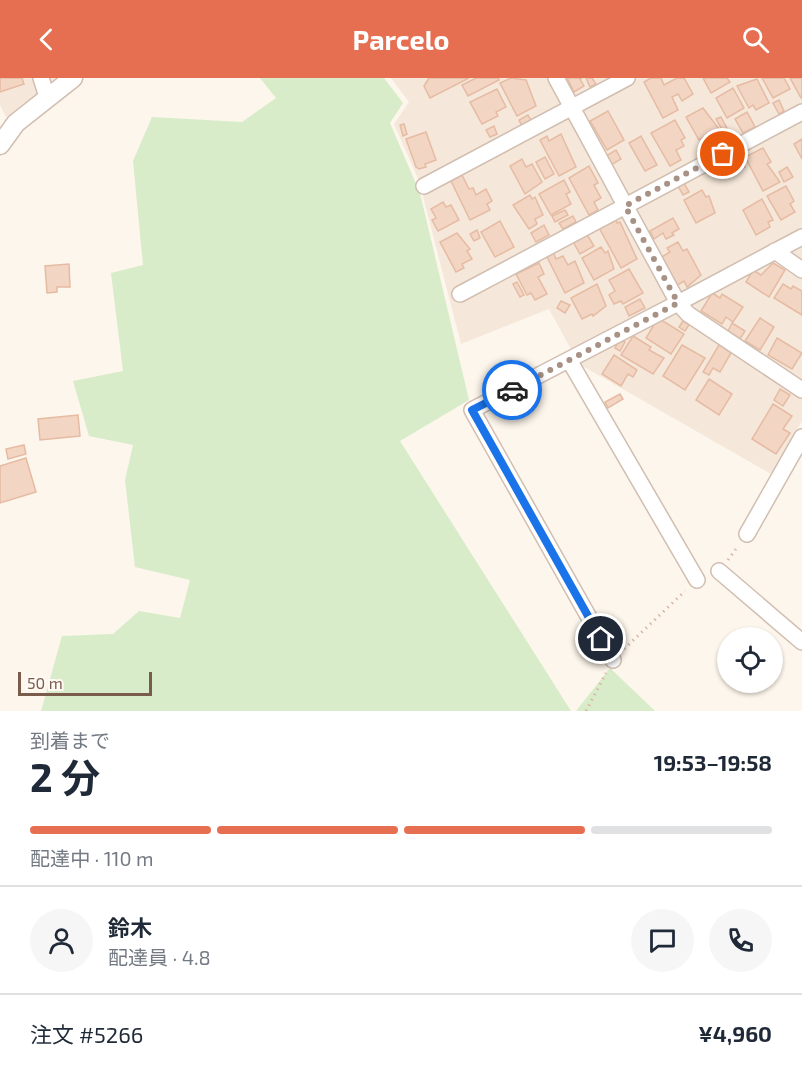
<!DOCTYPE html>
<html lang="ja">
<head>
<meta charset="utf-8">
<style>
  :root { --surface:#fff; --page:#f6f6f7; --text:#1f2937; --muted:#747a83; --line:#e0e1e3; --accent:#e76f51 }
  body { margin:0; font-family:"Exo 2","Noto Sans JP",sans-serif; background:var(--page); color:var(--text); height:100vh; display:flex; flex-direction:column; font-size:22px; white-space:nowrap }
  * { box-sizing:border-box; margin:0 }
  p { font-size:20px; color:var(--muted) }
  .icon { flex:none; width:33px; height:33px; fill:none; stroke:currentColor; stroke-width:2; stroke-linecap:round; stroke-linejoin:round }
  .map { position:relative; height:633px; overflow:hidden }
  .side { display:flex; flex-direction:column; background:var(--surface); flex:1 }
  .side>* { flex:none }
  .tools { position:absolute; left:717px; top:549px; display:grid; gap:12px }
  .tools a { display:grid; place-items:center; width:66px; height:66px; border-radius:50%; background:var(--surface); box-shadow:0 2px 4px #0004; font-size:30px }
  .scale { position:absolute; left:18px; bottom:15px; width:134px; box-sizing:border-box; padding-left:6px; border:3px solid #7a5c4d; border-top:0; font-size:16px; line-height:21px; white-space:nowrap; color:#7a5c4d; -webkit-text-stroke:4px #fffaf3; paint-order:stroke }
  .pin { position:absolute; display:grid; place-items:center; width:51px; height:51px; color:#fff; margin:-26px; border:3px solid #fff; border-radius:50%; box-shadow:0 2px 6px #0007 }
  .courier { position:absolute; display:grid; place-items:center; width:60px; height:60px; margin:-30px; border:4px solid #1a73e8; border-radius:50%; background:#fff; color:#222; box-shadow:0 2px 8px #0007 }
  .summary em { font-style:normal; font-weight:700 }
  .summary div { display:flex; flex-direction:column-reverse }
  .summary { display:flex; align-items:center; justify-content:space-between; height:102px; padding:0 30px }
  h1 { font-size:39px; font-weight:700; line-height:45px }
  .bar { display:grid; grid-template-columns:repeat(4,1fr); gap:9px 6px; align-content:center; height:72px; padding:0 30px }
  .bar i { height:8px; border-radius:4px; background:var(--line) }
  .bar .active { background:var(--accent) }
  .bar p { grid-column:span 4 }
  .line { display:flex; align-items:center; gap:15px; padding:0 30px; border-top:2px solid var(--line) }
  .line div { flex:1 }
  .round { display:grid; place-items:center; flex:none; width:63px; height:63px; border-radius:32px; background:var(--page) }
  header { display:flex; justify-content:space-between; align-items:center; height:78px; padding:0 30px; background:var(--accent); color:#fff; font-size:27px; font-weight:700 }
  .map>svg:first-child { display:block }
  .residential { fill:#f5e8da }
  .green { fill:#d8ecc9 }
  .building { fill:#f3d5c3; stroke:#e6bba3; stroke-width:1.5 }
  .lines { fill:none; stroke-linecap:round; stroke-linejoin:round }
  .minor-casing { stroke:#d1beb0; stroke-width:18 }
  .tertiary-casing { stroke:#d1beb0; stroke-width:21 }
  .path { stroke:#d9b8a5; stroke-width:3; stroke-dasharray:1.5 4.5; stroke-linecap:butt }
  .minor { stroke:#fff; stroke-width:15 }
  .tertiary { stroke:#fff; stroke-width:18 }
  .done { stroke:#a89285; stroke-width:6; stroke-dasharray:0 10.8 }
  .route { stroke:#1a73e8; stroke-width:8 }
</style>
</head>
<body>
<header><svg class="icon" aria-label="back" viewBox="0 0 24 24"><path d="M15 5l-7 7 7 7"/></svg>Parcelo<svg class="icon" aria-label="search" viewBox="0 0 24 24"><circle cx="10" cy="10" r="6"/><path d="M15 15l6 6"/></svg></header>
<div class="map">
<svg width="802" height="633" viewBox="0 0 802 633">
  <rect width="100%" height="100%" fill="#fdf6ec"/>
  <!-- residential -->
  <g class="residential">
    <polygon points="0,0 57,0 6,39 0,27"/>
    <polygon points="391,0 802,0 802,343 771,396 579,286 549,231 461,266 419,103 394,46 409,24"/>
  </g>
  <!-- green -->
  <g class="green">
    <polygon points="260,0 384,0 403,25 390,45 420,115 469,322 400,363 571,633 41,633 62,558 113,556 139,533 180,540 190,502 135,489 125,402 133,367 89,358 73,303 123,293 111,195 143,187 133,83 152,39 242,44 276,20"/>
    <polygon points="610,590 655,633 576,633"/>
  </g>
  <!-- building -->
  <g class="building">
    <polygon points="0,0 22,0 24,6 0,14"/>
    <polygon points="429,0 469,0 430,20 424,8"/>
    <polygon points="476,0 498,0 499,2 468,18 462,7"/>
    <polygon points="511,0 526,2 536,28 517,38 500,5"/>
    <polygon points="567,0 582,0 580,1 584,8 574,14"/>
    <polygon points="586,0 592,0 596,6 590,9"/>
    <polygon points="651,0 661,0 664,7 677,0 684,0 693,16 682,23 678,16 672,19 678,32 663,40 644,4"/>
    <polygon points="703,0 727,0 730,4 711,15"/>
    <polygon points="762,0 784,0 790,11 773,20"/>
    <polygon points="790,0 802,0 802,21 800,18"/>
    <polygon points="757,1 769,25 756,32 753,27 749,30 737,8"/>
    <polygon points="733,10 744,30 727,40 716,20"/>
    <polygon points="497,11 506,29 496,34 498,38 482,46 470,24"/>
    <polygon points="779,22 784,33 779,36 773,25"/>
    <polygon points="703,30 719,51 699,62 686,39"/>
    <polygon points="608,33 624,62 607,72 590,43"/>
    <polygon points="747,34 755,49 743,55 735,41"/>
    <polygon points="528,37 532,44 522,48 519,42"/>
    <polygon points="721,39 732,60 728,62 716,41"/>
    <polygon points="675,42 685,60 681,62 684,68 676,72 681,82 670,88 651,55"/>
    <polygon points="404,46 407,56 403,58 400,47"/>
    <polygon points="494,48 497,56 490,59 486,52"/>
    <polygon points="426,54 436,82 425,86 426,89 419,91 416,89 406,61"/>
    <polygon points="561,56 576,89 559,98 540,62 547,58 549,63"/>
    <polygon points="641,58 657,87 645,93 629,65"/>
    <polygon points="802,61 802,81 794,66"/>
    <polygon points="763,70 771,84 767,86 780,104 763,113 745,79"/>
    <polygon points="616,72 621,81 611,87 606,78"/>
    <polygon points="739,78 745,89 731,97 725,85"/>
    <polygon points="545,79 554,96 545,101 536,84"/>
    <polygon points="522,81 526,89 532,86 542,104 525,116 510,88"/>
    <polygon points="589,88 598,105 594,107 601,120 594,124 598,132 589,137 569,100"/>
    <polygon points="787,89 793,99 784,104 779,94"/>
    <polygon points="462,97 469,111 473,110 476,117 486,111 492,123 487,126 490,132 470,142 451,103"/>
    <polygon points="564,102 570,114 566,116 571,126 551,137 539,116"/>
    <polygon points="684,105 689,114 683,117 678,108"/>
    <polygon points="786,108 794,123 790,126 795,134 781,142 767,118"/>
    <polygon points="702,112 706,119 709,118 715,135 696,145 684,122"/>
    <polygon points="530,117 532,121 535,119 543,137 535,141 537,146 529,151 513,127"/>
    <polygon points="762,121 773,142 768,144 770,149 756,157 743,132"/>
    <polygon points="443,124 446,129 451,127 459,142 438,153 432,142 436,140 431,131"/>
    <polygon points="565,132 568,137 555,144 552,138"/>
    <polygon points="573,138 576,144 563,151 559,145"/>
    <polygon points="673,140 679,151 672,155 674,157 666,161 663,155 654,161 650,153"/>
    <polygon points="607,142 609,146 616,142 617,145 620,144 637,181 621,190 598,148"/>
    <polygon points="500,143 514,169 495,179 481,154"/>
    <polygon points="544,147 549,157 536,164 531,155"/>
    <polygon points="477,152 480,160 474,163 470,156"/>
    <polygon points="457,155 470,171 467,173 472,181 462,186 464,190 456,194 440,164"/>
    <polygon points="586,155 594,168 580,176 572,162"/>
    <polygon points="678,164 683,173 687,171 701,197 687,209 684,203 676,208 660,180 670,174 667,170"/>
    <polygon points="601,169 605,175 608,173 614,191 594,202 582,180"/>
    <polygon points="553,174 556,181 563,178 568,187 575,183 584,205 565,215 546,177"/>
    <polygon points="539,185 544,196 538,199 547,216 535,222 531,215 527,217 516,196"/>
    <polygon points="773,185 785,192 769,219 746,204 753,192 761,197"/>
    <polygon points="69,186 70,209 57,209 57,214 47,215 45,188"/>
    <polygon points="629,191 643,215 623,226 621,223 614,226 609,217 615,213 609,202"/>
    <polygon points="517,204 524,217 520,219 513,206"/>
    <polygon points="597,206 606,228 593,238 592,236 582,241 571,220"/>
    <polygon points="783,206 791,211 793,208 802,213 802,237 774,220"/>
    <polygon points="712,215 720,220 722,216 743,229 733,244 726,239 722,246 701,233"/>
    <polygon points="640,221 645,230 629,238 625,229"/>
    <polygon points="561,223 570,227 565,235 557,230"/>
    <polygon points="658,240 684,256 671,276 646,260"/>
    <polygon points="760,240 774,249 760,272 745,263"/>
    <polygon points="683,243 689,247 685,253 679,249"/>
    <polygon points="732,245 745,253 740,261 728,253"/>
    <polygon points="633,258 651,269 649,272 664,280 653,296 621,277"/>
    <polygon points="777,260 802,275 792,291 768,277"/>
    <polygon points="620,261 625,264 620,273 615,270"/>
    <polygon points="682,267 705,280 685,312 663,298"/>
    <polygon points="719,267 731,275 720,294 713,290 709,297 703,294"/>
    <polygon points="614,277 637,292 633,299 628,296 621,308 602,296"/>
    <polygon points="709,301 732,316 719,337 696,322"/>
    <polygon points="780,311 790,317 783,328 774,322"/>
    <polygon points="620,316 623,321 608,330 605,324"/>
    <polygon points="773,326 792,338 783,351 790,355 776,376 752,361"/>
    <polygon points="78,337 80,358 40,362 38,341"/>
    <polygon points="24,367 26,376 8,381 6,371"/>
    <polygon points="26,380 36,414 0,425 0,388"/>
  </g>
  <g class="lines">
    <!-- minor casing -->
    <g class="minor-casing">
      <g id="minor">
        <polyline points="41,0 47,19"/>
        <polyline points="556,0 678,225 802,159"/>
        <polyline points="424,108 627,0"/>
        <polyline points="775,173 802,192"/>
        <polyline points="460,216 802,34"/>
        <polyline points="569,282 697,502"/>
        <polyline points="747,456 802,359"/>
        <polyline points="719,493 802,564"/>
        <polyline points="613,582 472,332 678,225 688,236 802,312"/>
      </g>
    </g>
    <!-- tertiary casing -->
    <g class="tertiary-casing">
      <polyline id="tertiary" points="0,67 16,45 73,0"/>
    </g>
    <!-- path -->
    <g class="path">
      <polyline points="728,482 738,468"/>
      <polyline points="624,571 685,513"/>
      <polyline points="586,633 606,595"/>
    </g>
    <!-- minor -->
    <use href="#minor" class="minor"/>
    <!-- tertiary -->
    <use href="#tertiary" class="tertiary"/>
  </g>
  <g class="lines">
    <!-- done -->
    <polyline class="done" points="512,312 678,225 625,128 723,76"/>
    <!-- route -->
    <polyline class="route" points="512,312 472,332 601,561"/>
  </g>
</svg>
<div class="tools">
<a><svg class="icon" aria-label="locate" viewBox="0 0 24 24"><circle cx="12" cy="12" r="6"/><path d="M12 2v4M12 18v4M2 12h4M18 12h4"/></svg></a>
</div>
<div class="scale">50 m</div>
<div class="pin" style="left:723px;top:76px;background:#ea580c"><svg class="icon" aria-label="bag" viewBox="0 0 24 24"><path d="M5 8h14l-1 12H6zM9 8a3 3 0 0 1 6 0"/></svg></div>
<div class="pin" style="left:601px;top:561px;background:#1f2937"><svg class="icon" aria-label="home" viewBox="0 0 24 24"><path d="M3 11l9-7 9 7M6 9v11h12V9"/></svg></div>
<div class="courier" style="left:512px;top:312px"><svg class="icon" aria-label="car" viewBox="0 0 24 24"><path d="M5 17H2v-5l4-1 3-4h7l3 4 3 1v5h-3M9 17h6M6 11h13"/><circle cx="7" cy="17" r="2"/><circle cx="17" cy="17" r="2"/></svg></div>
</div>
<section class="side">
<div class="summary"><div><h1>2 分</h1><p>到着まで</p></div><em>19:53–19:58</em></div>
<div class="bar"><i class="active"></i><i class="active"></i><i class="active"></i><i></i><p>配達中 · 110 m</p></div>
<div class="line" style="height:108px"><a class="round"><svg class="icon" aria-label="person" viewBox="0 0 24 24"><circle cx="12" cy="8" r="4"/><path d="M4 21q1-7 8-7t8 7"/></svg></a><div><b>鈴木</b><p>配達員 · 4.8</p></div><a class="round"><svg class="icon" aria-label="chat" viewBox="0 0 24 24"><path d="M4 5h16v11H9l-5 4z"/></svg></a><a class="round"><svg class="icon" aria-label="phone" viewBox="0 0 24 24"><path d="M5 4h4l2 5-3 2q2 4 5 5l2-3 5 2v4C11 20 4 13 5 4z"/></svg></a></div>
<div class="line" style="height:78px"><div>注文 #5266</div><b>¥4,960</b></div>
</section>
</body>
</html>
